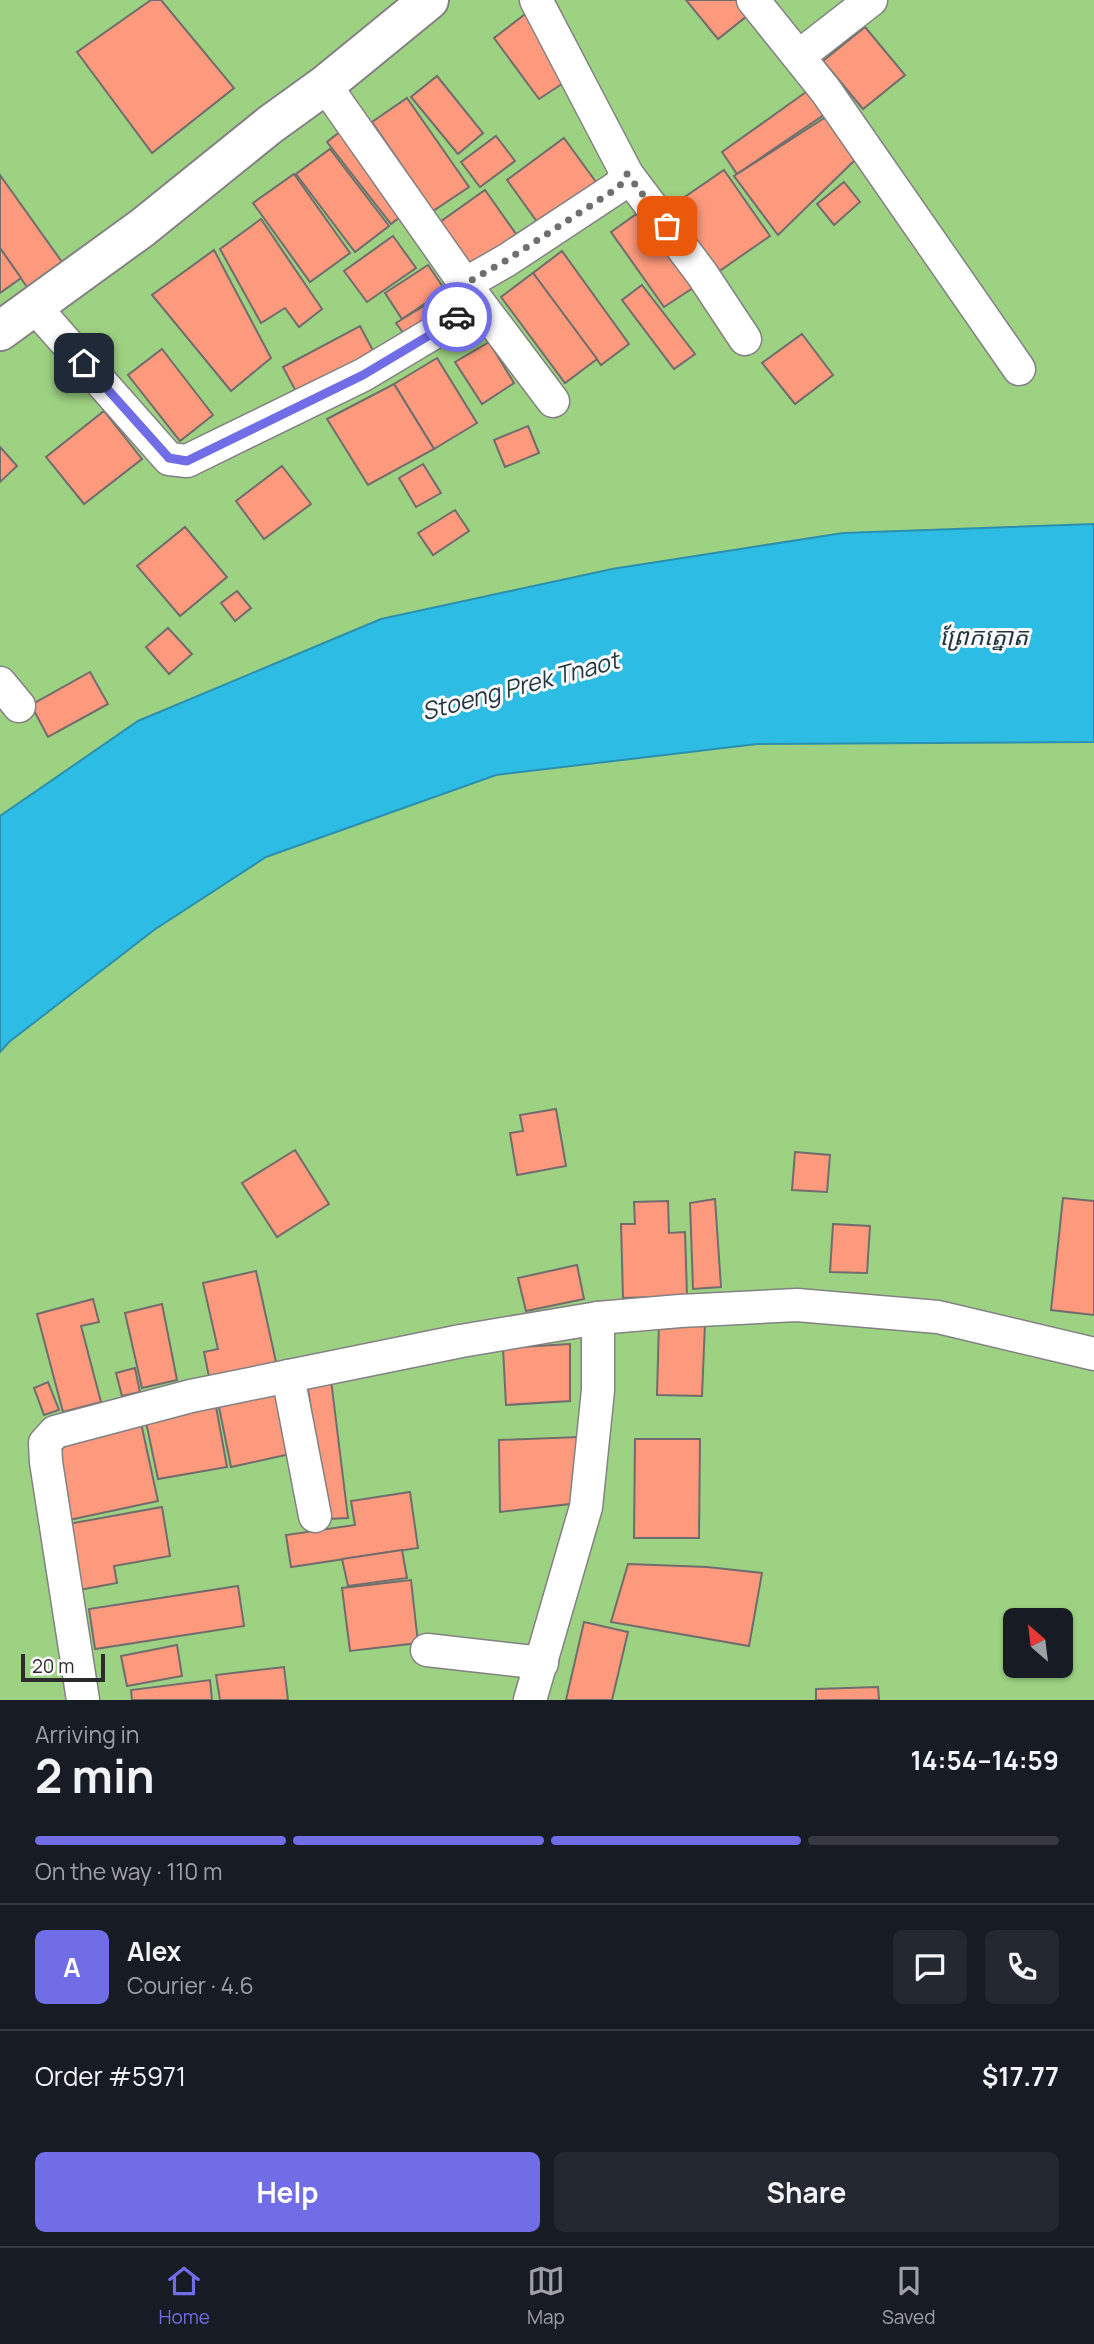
<!DOCTYPE html>
<html lang="en">
<head>
<meta charset="utf-8">
<style>
  :root { --surface:#171b24; --page:#242831; --text:#f1f3f6; --muted:#9ea1a6; --line:#363941; --accent:#706de7 }
  body { margin:0; font-family:Manrope,"Noto Sans Khmer",sans-serif; background:var(--page); color:var(--text); height:100vh; display:flex; flex-direction:column; font-size:26px; white-space:nowrap }
  * { box-sizing:border-box; margin:0 }
  p { font-size:23px; color:var(--muted) }
  .icon { flex:none; width:38px; height:38px; fill:none; stroke:currentColor; stroke-width:2; stroke-linecap:round; stroke-linejoin:round }
  .map { position:relative; height:1700px; overflow:hidden }
  .drawer { display:flex; flex-direction:column; background:var(--surface); flex:1 }
  .drawer>* { flex:none }
  .needle { width:46px; rotate:332deg }
  .tools { position:absolute; left:1003px; top:1608px; display:grid; gap:14px }
  .tools a { display:grid; place-items:center; width:70px; height:70px; border-radius:10px; background:var(--surface); box-shadow:0 2px 5px #0004; font-size:35px }
  .scale { position:absolute; left:21px; bottom:18px; width:84px; box-sizing:border-box; padding-left:7px; border:4px solid #2c2b2c; border-top:0; font-size:19px; line-height:24px; white-space:nowrap; color:#2c2b2c; -webkit-text-stroke:5px #fcfafc; paint-order:stroke }
  .pin { position:absolute; display:grid; place-items:center; width:60px; height:60px; color:#fff; margin:-30px; border-radius:14px; box-shadow:0 4px 10px #0006 }
  .courier { position:absolute; display:grid; place-items:center; width:70px; height:70px; margin:-35px; border:5px solid #706de7; border-radius:50%; background:#fff; color:#222; box-shadow:0 2px 9px #0007 }
  .headline em { font-style:normal; font-weight:700 }
  .headline div { display:flex; flex-direction:column-reverse }
  .headline { display:flex; align-items:center; justify-content:space-between; height:119px; padding:0 35px }
  h1 { font-size:46px; font-weight:700; line-height:52px }
  .bar { display:grid; grid-template-columns:repeat(4,1fr); gap:10px 7px; align-content:center; height:84px; padding:0 35px }
  .bar i { height:9px; border-radius:5px; background:var(--line) }
  .bar .active { background:var(--accent) }
  .bar p { grid-column:span 4 }
  .line { display:flex; align-items:center; gap:18px; padding:0 35px; border-top:2px solid var(--line) }
  .line div { flex:1 }
  .round { display:grid; place-items:center; flex:none; width:74px; height:74px; border-radius:10px; background:var(--page) }
  .button { display:flex; gap:14px; margin-top:auto; padding:14px 35px }
  .button a { flex:1; height:80px; border-radius:10px; background:var(--accent); color:#fff; font-size:28px; font-weight:700; line-height:80px; text-align:center }
  .button a+a { background:var(--page); color:var(--text) }
  .tab-bar { display:flex; justify-content:space-around; align-items:center; height:98px; border-top:2px solid var(--line); background:var(--surface); font-size:19px; color:var(--muted) }
  .tab-bar a { display:grid; justify-items:center; gap:4px }
  .tab-bar .active { color:var(--accent) }
  .map>svg:first-child { display:block }
  .green { fill:#9ed283; fill-rule:evenodd }
  .water { fill:#2cbce4; stroke:#2c90ad; stroke-width:2 }
  .building { fill:#fd997c; stroke:#706d6c; stroke-width:2 }
  .lines { fill:none; stroke-linecap:round; stroke-linejoin:round }
  .minor-casing { stroke:#838183; stroke-width:35 }
  .major-casing { stroke:#838183; stroke-width:42 }
  .minor { stroke:#fff; stroke-width:32 }
  .major { stroke:#fff; stroke-width:38 }
  .done { stroke:#706f70; stroke-width:7; stroke-dasharray:0 12.6 }
  .route { stroke:#706de7; stroke-width:9 }
  .labels { text-anchor:middle; dominant-baseline:central; stroke-width:6; stroke-linejoin:round; paint-order:stroke }
  .water-label { font-size:24px; font-style:italic; fill:#1f363e; stroke:#fcfafc }
</style>
</head>
<body>
<div class="map">
<svg width="1094" height="1700" viewBox="0 0 1094 1700">
  <rect width="100%" height="100%" fill="#efecef"/>
  <!-- green -->
  <path class="green" d="M0,0h1094v1700h-1094zM1015,1620h45v46h-45z"/>
  <!-- water -->
  <polygon class="water" points="1094,524 1094,742 757,744 496,775 266,857 154,930 9,1042 0,1052 0,816 138,721 381,619 612,569 843,533"/>
  <!-- building -->
  <g class="building">
    <polygon points="151,0 161,0 234,88 152,153 77,52"/>
    <polygon points="686,0 742,0 752,12 718,39"/>
    <polygon points="533,8 571,78 539,99 494,38"/>
    <polygon points="865,27 905,75 863,109 823,61"/>
    <polygon points="437,76 483,133 458,154 411,97"/>
    <polygon points="813,87 831,110 737,174 722,152"/>
    <polygon points="407,98 469,187 433,211 372,122"/>
    <polygon points="832,113 860,155 778,235 734,176"/>
    <polygon points="346,127 410,209 391,224 327,142"/>
    <polygon points="496,136 515,161 480,187 461,162"/>
    <polygon points="564,138 596,182 538,223 507,180"/>
    <polygon points="330,149 389,226 355,252 296,174"/>
    <polygon points="724,170 770,236 718,272 673,205"/>
    <polygon points="294,174 350,253 310,282 253,203"/>
    <polygon points="0,175 62,262 29,290 0,248"/>
    <polygon points="844,182 860,202 834,225 817,204"/>
    <polygon points="485,190 521,241 476,273 440,222"/>
    <polygon points="645,208 699,284 664,307 611,232"/>
    <polygon points="261,219 322,309 299,327 285,308 261,323 220,249"/>
    <polygon points="393,236 416,268 367,302 344,271"/>
    <polygon points="0,248 21,278 0,293"/>
    <polygon points="214,250 271,358 231,391 152,295"/>
    <polygon points="562,251 629,344 601,365 533,273"/>
    <polygon points="428,265 445,290 402,319 385,293"/>
    <polygon points="533,273 597,359 565,383 501,297"/>
    <polygon points="642,285 695,354 674,369 622,300"/>
    <polygon points="442,295 457,317 410,342 396,323"/>
    <polygon points="360,326 378,360 301,401 283,367"/>
    <polygon points="802,334 833,375 795,404 762,363"/>
    <polygon points="489,342 514,383 482,404 455,362"/>
    <polygon points="162,349 213,415 180,441 128,375"/>
    <polygon points="437,358 477,423 434,449 394,384"/>
    <polygon points="394,384 434,449 368,485 327,419"/>
    <polygon points="104,411 142,459 84,504 46,457"/>
    <polygon points="528,426 539,453 505,467 494,440"/>
    <polygon points="0,447 17,466 0,482"/>
    <polygon points="423,464 441,493 416,507 399,478"/>
    <polygon points="282,466 311,504 264,539 236,501"/>
    <polygon points="455,510 469,531 433,555 418,533"/>
    <polygon points="185,527 227,577 180,616 137,566"/>
    <polygon points="237,591 251,608 235,621 221,603"/>
    <polygon points="168,628 192,654 169,674 146,647"/>
    <polygon points="90,672 108,704 48,737 31,705"/>
    <polygon points="556,1109 566,1166 517,1175 510,1133 523,1131 520,1115"/>
    <polygon points="295,1150 329,1204 277,1237 242,1183"/>
    <polygon points="795,1152 830,1155 827,1192 792,1190"/>
    <polygon points="1063,1198 1094,1201 1094,1315 1051,1310"/>
    <polygon points="715,1199 721,1287 693,1289 690,1203"/>
    <polygon points="668,1201 669,1233 685,1232 687,1296 623,1298 621,1224 635,1224 634,1202"/>
    <polygon points="833,1224 870,1226 867,1273 830,1272"/>
    <polygon points="577,1265 584,1299 526,1311 518,1278"/>
    <polygon points="256,1271 276,1362 209,1377 204,1352 218,1349 203,1283"/>
    <polygon points="93,1299 99,1322 81,1326 101,1402 63,1412 37,1314"/>
    <polygon points="162,1304 177,1380 142,1388 125,1313"/>
    <polygon points="659,1322 705,1323 702,1396 657,1395"/>
    <polygon points="570,1344 570,1401 506,1405 503,1348"/>
    <polygon points="135,1368 140,1392 122,1396 116,1373"/>
    <polygon points="331,1380 348,1518 327,1519 307,1383"/>
    <polygon points="48,1382 59,1410 44,1415 34,1388"/>
    <polygon points="277,1391 290,1454 231,1467 218,1402"/>
    <polygon points="215,1401 227,1467 158,1479 146,1422"/>
    <polygon points="141,1423 158,1501 69,1520 55,1455 74,1438"/>
    <polygon points="579,1437 579,1503 500,1512 499,1440"/>
    <polygon points="635,1439 700,1439 699,1538 634,1538"/>
    <polygon points="410,1492 418,1548 291,1567 286,1535 355,1525 351,1501"/>
    <polygon points="162,1507 170,1556 114,1566 117,1583 79,1590 68,1524"/>
    <polygon points="402,1550 407,1578 348,1586 342,1559"/>
    <polygon points="628,1564 707,1567 762,1573 749,1646 611,1622"/>
    <polygon points="411,1580 418,1643 350,1651 342,1588"/>
    <polygon points="238,1586 244,1626 95,1649 89,1609"/>
    <polygon points="584,1622 628,1632 612,1700 566,1700"/>
    <polygon points="177,1645 182,1676 127,1686 121,1656"/>
    <polygon points="284,1667 288,1700 220,1700 216,1675"/>
    <polygon points="210,1680 212,1700 132,1700 131,1690"/>
    <polygon points="878,1687 879,1700 816,1700 816,1689"/>
  </g>
  <g class="lines">
    <!-- minor casing -->
    <g class="minor-casing">
      <g id="minor">
        <polyline points="753,0 826,91 1019,369"/>
        <polyline points="799,56 871,0"/>
        <polyline points="325,85 465,284"/>
        <polyline points="627,174 702,274 745,339"/>
        <polyline points="474,296 553,401"/>
        <polyline points="33,305 169,459 187,461 363,375 450,323 474,296 465,284 507,260 619,186 627,174 536,0"/>
        <polyline points="0,683 19,706"/>
        <polyline points="288,1376 315,1516"/>
        <polyline points="427,1650 542,1663"/>
        <polyline points="83,1700 46,1462 45,1443 55,1432 191,1396 461,1341 598,1318 680,1311 797,1305 938,1317 1094,1354"/>
        <polyline points="530,1700 586,1507 598,1390 598,1318"/>
      </g>
    </g>
    <!-- major casing -->
    <g class="major-casing">
      <polyline id="major" points="0,331 142,228 271,124 325,85 429,0"/>
    </g>
    <!-- minor -->
    <use href="#minor" class="minor"/>
    <!-- major -->
    <use href="#major" class="major"/>
  </g>
  <g class="lines">
    <!-- done -->
    <polyline class="done" points="457,317 474,296 465,284 507,260 619,187 627,174 667,226"/>
    <!-- route -->
    <polyline class="route" points="84,363 169,458 187,461 363,375 450,323 457,317"/>
  </g>
  <g class="labels">
    <!-- water labels -->
    <g class="water-label">
      <text x="984" y="635">ព្រែកត្នោត</text>
      <text transform="translate(520 685) rotate(-15)">Stoeng Prek Tnaot</text>
    </g>
  </g>
</svg>
<div class="tools">
<a><svg class="needle" viewBox="-14 -14 28 28"><path d="M0-13l5 13h-10z" fill="#e53935"/><path d="M0 13l5-13h-10z" fill="#9ea1a6"/></svg></a>
</div>
<div class="scale">20 m</div>
<div class="pin" style="left:667px;top:226px;background:#ea580c"><svg class="icon" aria-label="bag" viewBox="0 0 24 24"><path d="M5 8h14l-1 12H6zM9 8a3 3 0 0 1 6 0"/></svg></div>
<div class="pin" style="left:84px;top:363px;background:#1f2937"><svg class="icon" aria-label="home" viewBox="0 0 24 24"><path d="M3 11l9-7 9 7M6 9v11h12V9"/></svg></div>
<div class="courier" style="left:457px;top:317px"><svg class="icon" aria-label="car" viewBox="0 0 24 24"><path d="M5 17H2v-5l4-1 3-4h7l3 4 3 1v5h-3M9 17h6M6 11h13"/><circle cx="7" cy="17" r="2"/><circle cx="17" cy="17" r="2"/></svg></div>
</div>
<section class="drawer">
<div class="headline"><div><h1>2 min</h1><p>Arriving in</p></div><em>14:54–14:59</em></div>
<div class="bar"><i class="active"></i><i class="active"></i><i class="active"></i><i></i><p>On the way · 110 m</p></div>
<div class="line" style="height:126px"><b class="round" style="background:var(--accent);color:#fff">A</b><div><b>Alex</b><p>Courier · 4.6</p></div><a class="round"><svg class="icon" aria-label="chat" viewBox="0 0 24 24"><path d="M4 5h16v11H9l-5 4z"/></svg></a><a class="round"><svg class="icon" aria-label="phone" viewBox="0 0 24 24"><path d="M5 4h4l2 5-3 2q2 4 5 5l2-3 5 2v4C11 20 4 13 5 4z"/></svg></a></div>
<div class="line" style="height:91px"><div>Order #5971</div><b>$17.77</b></div>
<div class="button"><a>Help</a><a>Share</a></div>
</section>
<nav class="tab-bar">
<a class="active"><svg class="icon" aria-label="home" viewBox="0 0 24 24"><path d="M3 11l9-7 9 7M6 9v11h12V9"/></svg>Home</a>
<a><svg class="icon" aria-label="map" viewBox="0 0 24 24"><path d="M3 6l6-2 6 2 6-2v14l-6 2-6-2-6 2zM9 4v14M15 6v14"/></svg>Map</a>
<a><svg class="icon" aria-label="saved" viewBox="0 0 24 24"><path d="M7 4h10v16l-5-4-5 4z"/></svg>Saved</a>
</nav>
</body>
</html>
